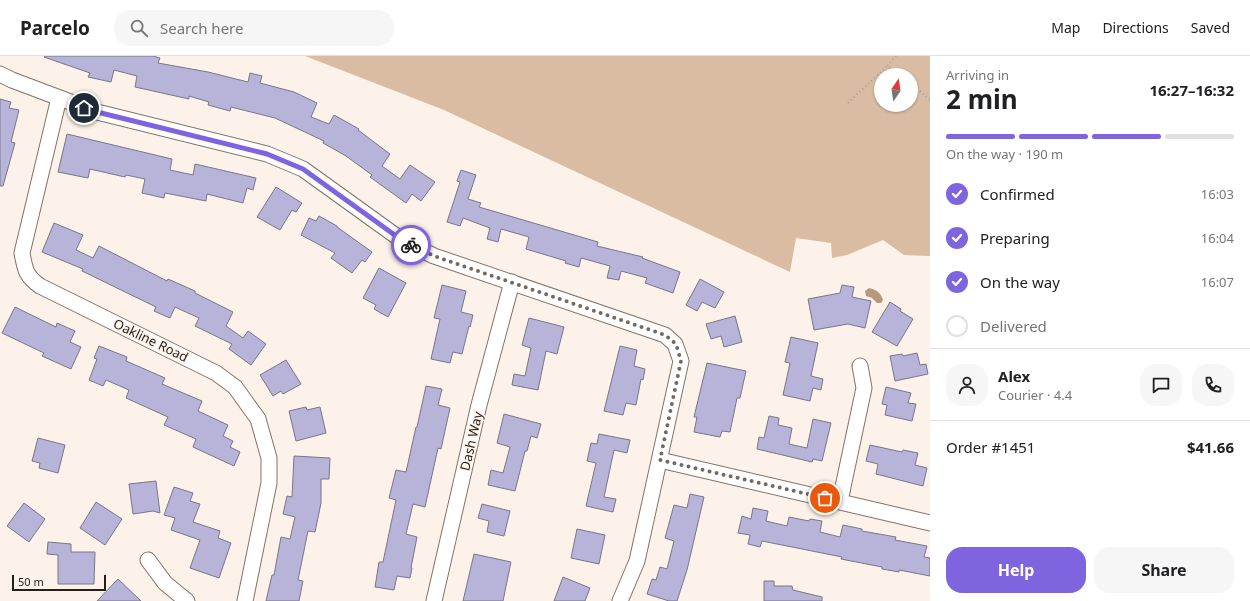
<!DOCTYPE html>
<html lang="en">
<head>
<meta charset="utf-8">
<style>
  :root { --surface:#fff; --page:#f6f6f6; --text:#202124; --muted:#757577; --line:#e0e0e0; --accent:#7f64df }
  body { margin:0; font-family:"Noto Sans",sans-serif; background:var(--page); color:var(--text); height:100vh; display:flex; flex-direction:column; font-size:15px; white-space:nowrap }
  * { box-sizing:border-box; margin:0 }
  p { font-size:13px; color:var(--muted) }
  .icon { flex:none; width:22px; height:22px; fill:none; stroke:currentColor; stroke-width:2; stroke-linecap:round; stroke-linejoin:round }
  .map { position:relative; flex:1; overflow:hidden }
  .drawer { display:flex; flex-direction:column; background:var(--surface); width:320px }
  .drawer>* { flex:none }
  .needle { width:26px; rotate:13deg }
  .tools { position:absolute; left:874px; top:12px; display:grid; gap:8px }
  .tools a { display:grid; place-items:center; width:44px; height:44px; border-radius:50%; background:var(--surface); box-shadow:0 1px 3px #0004; font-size:20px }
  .scale { position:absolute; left:12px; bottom:10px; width:94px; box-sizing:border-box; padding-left:4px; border:2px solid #251f19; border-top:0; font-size:11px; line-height:14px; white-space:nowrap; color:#251f19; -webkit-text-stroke:3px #fdf2e9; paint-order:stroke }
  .pin { position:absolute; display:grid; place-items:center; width:34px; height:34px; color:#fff; margin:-17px; border:2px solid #fff; border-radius:50%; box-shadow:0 1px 4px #0007 }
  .courier { position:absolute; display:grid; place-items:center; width:40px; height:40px; margin:-20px; border:3px solid #7f64df; border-radius:50%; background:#fff; color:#222; box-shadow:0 1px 5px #0007 }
  .summary em { font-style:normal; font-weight:700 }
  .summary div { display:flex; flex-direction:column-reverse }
  .summary { display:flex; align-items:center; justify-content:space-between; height:68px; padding:0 16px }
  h1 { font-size:26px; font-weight:700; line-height:30px }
  .bar { display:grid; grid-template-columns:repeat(4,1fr); gap:6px 4px; align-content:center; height:48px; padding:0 16px }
  .bar i { height:5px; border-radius:3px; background:var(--line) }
  .bar .active { background:var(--accent) }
  .bar p { grid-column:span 4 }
  .line { display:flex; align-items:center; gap:10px; padding:0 16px; border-top:1px solid var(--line) }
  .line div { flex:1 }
  .round { display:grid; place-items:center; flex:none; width:42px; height:42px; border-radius:16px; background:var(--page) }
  ol { padding:0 16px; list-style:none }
  li { display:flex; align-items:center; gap:12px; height:44px }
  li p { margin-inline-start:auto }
  li .icon { padding:4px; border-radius:50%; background:var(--accent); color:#fff; stroke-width:4 }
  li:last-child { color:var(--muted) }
  li i { width:22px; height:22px; border:2px solid var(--line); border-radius:50% }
  .button { display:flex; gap:8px; margin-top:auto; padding:8px 16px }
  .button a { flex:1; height:46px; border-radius:16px; background:var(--accent); color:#fff; font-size:16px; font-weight:700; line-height:46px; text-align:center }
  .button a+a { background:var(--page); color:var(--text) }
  header { display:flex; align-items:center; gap:24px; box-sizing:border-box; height:56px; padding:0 20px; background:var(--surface); border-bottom:1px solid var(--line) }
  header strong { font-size:19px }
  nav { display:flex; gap:22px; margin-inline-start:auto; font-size:14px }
  .search { width:280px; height:36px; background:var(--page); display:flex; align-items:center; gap:10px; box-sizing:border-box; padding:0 14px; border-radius:16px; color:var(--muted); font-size:15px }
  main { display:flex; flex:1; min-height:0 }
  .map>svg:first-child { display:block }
  .green { fill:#d9bca1; fill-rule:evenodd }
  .water { fill:#b7997d }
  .building { fill:#b7b3d9; stroke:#787689 }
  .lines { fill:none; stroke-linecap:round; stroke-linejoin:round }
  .minor-casing { stroke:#827365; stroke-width:17 }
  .path { stroke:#aaa199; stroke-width:2; stroke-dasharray:1 3; stroke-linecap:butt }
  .minor { stroke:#fff; stroke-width:15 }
  .done { stroke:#716962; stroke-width:4; stroke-dasharray:0 7.2 }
  .route { stroke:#7f64df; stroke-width:5 }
  .labels { text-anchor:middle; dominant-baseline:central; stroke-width:3; stroke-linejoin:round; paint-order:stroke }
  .street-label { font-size:13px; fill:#251f19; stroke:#fdf2e9 }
</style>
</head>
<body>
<header>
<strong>Parcelo</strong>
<div class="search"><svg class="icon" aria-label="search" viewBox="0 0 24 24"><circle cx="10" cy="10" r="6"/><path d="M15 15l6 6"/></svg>Search here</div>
<nav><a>Map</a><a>Directions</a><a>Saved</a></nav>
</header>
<main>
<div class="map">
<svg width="930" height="545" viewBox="0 0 930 545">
  <rect width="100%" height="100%" fill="#fdf2e9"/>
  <!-- green -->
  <path class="green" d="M305,0h625v200l-26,-1 -21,-15 -36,15 -15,3 -1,-15 -35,-5 -6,34 -346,-162zM881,19h30v30h-30z"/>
  <!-- water -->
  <path class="water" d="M869,232c8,2 12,5 14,12l-2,3h-4l-5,-5 -6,-2 -1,-5z"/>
  <!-- building -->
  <g class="building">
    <polygon points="45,0 153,0 160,2 158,7 208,16 248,26 250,17 262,20 260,27 294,36 317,47 311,61 329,68 334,59 359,73 358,74 390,98 382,110 400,123 410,109 435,126 421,145 412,138 406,147 370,121 372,119 346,100 323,87 324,85 275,62 231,51 230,55 208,49 209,46 189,40 189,43 135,31 137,20 114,14 111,26 88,21 90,17 44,1"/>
    <polygon points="0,43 11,46 9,52 19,54 11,86 15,87 3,130 0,130"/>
    <polygon points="67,78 172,103 170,114 193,119 195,108 256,122 253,134 247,132 243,147 207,138 206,145 165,137 164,142 142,137 145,123 126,119 125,121 90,113 88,122 58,116"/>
    <polygon points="461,114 476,119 468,143 481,147 479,151 598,186 597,190 643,201 642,202 680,216 673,237 645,227 647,222 621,215 619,224 607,222 610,210 581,202 579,211 565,207 566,205 526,193 529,181 501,173 498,186 487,183 490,172 463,162 460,170 447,166 460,126 457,125"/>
    <polygon points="276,131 302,147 296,156 292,154 280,174 257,161"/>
    <polygon points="319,160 337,170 337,171 372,196 365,206 362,204 352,217 331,202 335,197 301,179 309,162 316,165"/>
    <polygon points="54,167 83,179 76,194 93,202 99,190 167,225 168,223 195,235 195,237 233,256 226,270 243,282 248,275 266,288 251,309 229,293 232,288 195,270 199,262 175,251 170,262 154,255 156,251 82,215 83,213 42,196"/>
    <polygon points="379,212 406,227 388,261 374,253 376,249 363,242"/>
    <polygon points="700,223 724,236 715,252 702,246 697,255 686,249"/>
    <polygon points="442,229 466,235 461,256 473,259 470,271 469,270 462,298 453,296 450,307 431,303 440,263 434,262"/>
    <polygon points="842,229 854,231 852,241 871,245 865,272 848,268 814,274 808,243 840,237"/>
    <polygon points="890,246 901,253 900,255 913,263 897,290 872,276"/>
    <polygon points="15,251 56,271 57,267 75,275 70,286 81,291 71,313 42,300 44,297 2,277"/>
    <polygon points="735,260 742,286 724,291 721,280 711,283 706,268"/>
    <polygon points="529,262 564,271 557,298 546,295 538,334 512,329 514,318 525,320 531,292 522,289"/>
    <polygon points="791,281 818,287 811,320 823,323 821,334 813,332 810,345 783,339 790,307 785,306"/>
    <polygon points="99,290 127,301 126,305 165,322 162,328 202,345 198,355 228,369 223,380 233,385 230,391 240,396 234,410 193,391 196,383 164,369 168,361 126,342 129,334 106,324 103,330 89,324 97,303 94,302"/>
    <polygon points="620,290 637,294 634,310 645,313 643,324 641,323 636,349 626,347 623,359 604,355"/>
    <polygon points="917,297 920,309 926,308 928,318 895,325 890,300 902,298 903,300"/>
    <polygon points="286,304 301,328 283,338 281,335 273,340 260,319"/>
    <polygon points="707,307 746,315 740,342 737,342 730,376 722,375 720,381 694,376 697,361 694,361"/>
    <polygon points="426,330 442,333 438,349 450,352 441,393 438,392 425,451 413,448 406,478 417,481 411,512 412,512 410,522 397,520 394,534 375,531 379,506 383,506 396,444 389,442 396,414 406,416 416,371 417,371"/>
    <polygon points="886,331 911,337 908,347 916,348 912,365 885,359 887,349 882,348"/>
    <polygon points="306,351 307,354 320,351 326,377 296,385 289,355"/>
    <polygon points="504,358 541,368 537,382 531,380 527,395 525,395 515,435 488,429 491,414 503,417 510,391 497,387"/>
    <polygon points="769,360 779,362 778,369 792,372 789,388 807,392 813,363 831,367 822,405 813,403 812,406 757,393 759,381 764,382"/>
    <polygon points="599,378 630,384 627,397 614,394 604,441 616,443 613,456 586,450 596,407 587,405 591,387 597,388"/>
    <polygon points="38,382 65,389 58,417 39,412 40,407 32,405"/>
    <polygon points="870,389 902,396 903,394 918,397 915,409 927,412 923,430 876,418 878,408 866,405"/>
    <polygon points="294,400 330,402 329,423 321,423 321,447 315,476 308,475 298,524 303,525 299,545 266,545 272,519 274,519 281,481 290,483 295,461 283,458 287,440 292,441"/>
    <polygon points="156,425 160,457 153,455 133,458 129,428"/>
    <polygon points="174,431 193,437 190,445 200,448 193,466 220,475 218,482 231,487 219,522 190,512 200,484 171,474 175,462 164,459"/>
    <polygon points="690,438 704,441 687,514 677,545 669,545 647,538 652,523 656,524 660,511 667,513 674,485 665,482 674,449 687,452"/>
    <polygon points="96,446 122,463 105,489 80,472"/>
    <polygon points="24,447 45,463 29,486 7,470"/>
    <polygon points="482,448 510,455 504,480 487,476 489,465 478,462"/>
    <polygon points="753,452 768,455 766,465 787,470 789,461 809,465 810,463 822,465 820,476 840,481 843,469 862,473 862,475 896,481 895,484 927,490 924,501 930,502 930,520 899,514 899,516 882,513 882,511 841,503 842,501 762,485 760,491 748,488 750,479 738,477 742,460 751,463"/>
    <polygon points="577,473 605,479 599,508 571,502"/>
    <polygon points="48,486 71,488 71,496 95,496 94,528 58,528 58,499 47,498"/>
    <polygon points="474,498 511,506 503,545 463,545"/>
    <polygon points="563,521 590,532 585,545 554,545"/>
    <polygon points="118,523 141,545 97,545"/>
    <polygon points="764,525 774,525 774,530 792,530 793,534 822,541 822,545 764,545"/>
  </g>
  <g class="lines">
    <!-- minor casing -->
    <g class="minor-casing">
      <g id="minor">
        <polyline points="0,18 12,24 97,56 267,98 303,113 403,185 434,200 665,279 675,288 681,305 637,505 620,545"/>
        <path d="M59,42l-37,155c3,17 4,23 18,33l176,87 19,14 23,32 11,39v25l-24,118"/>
        <polyline points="660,404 930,467"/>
        <polyline points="840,445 864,332 860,310"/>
        <polyline points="148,504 165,527 187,545"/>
        <polyline points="434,545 479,349 512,226"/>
      </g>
    </g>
    <!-- path -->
    <g class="path">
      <polyline points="896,0 887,10 900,19"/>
      <polyline points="911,27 930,44"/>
      <polyline points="848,47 887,10"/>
    </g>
    <!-- minor -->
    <use href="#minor" class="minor"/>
  </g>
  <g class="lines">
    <!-- done -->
    <polyline class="done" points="411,189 434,200 665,279 676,288 681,305 660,404 825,442"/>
    <!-- route -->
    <polyline class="route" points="84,52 97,56 267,98 303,113 403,185 411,189"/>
  </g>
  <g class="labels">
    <!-- street labels -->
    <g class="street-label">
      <text transform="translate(151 284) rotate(26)">Oakline Road</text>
      <text transform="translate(471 385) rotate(-77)">Dash Way</text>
    </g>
  </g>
</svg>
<div class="tools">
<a><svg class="needle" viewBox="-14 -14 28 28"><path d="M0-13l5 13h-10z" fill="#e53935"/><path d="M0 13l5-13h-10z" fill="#757577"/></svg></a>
</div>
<div class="scale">50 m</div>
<div class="pin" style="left:825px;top:442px;background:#ea580c"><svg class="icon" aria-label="bag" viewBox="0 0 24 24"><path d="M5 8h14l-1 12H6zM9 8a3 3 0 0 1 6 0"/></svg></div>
<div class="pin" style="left:84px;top:52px;background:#1f2937"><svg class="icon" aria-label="home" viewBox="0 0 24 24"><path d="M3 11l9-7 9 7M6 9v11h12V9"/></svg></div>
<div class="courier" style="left:411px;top:189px"><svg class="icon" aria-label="bike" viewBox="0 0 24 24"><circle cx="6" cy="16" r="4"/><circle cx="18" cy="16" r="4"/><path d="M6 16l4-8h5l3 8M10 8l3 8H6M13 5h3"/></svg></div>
</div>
<section class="drawer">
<div class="summary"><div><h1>2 min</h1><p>Arriving in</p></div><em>16:27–16:32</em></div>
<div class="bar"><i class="active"></i><i class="active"></i><i class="active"></i><i></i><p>On the way · 190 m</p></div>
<ol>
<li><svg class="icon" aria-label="check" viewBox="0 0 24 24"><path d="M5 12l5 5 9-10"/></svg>Confirmed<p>16:03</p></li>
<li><svg class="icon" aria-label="check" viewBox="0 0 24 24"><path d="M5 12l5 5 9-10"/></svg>Preparing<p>16:04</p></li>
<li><svg class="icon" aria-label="check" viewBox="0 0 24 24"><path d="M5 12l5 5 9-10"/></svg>On the way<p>16:07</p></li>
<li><i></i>Delivered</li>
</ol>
<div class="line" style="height:72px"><a class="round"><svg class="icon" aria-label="person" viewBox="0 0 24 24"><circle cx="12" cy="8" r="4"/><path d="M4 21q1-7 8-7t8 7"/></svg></a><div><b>Alex</b><p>Courier · 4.4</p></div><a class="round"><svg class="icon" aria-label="chat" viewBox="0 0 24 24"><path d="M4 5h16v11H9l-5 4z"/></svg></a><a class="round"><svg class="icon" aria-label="phone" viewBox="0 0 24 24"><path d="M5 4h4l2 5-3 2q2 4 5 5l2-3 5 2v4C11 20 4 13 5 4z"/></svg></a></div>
<div class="line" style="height:52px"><div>Order #1451</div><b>$41.66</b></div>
<div class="button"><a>Help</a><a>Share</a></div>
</section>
</main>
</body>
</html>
